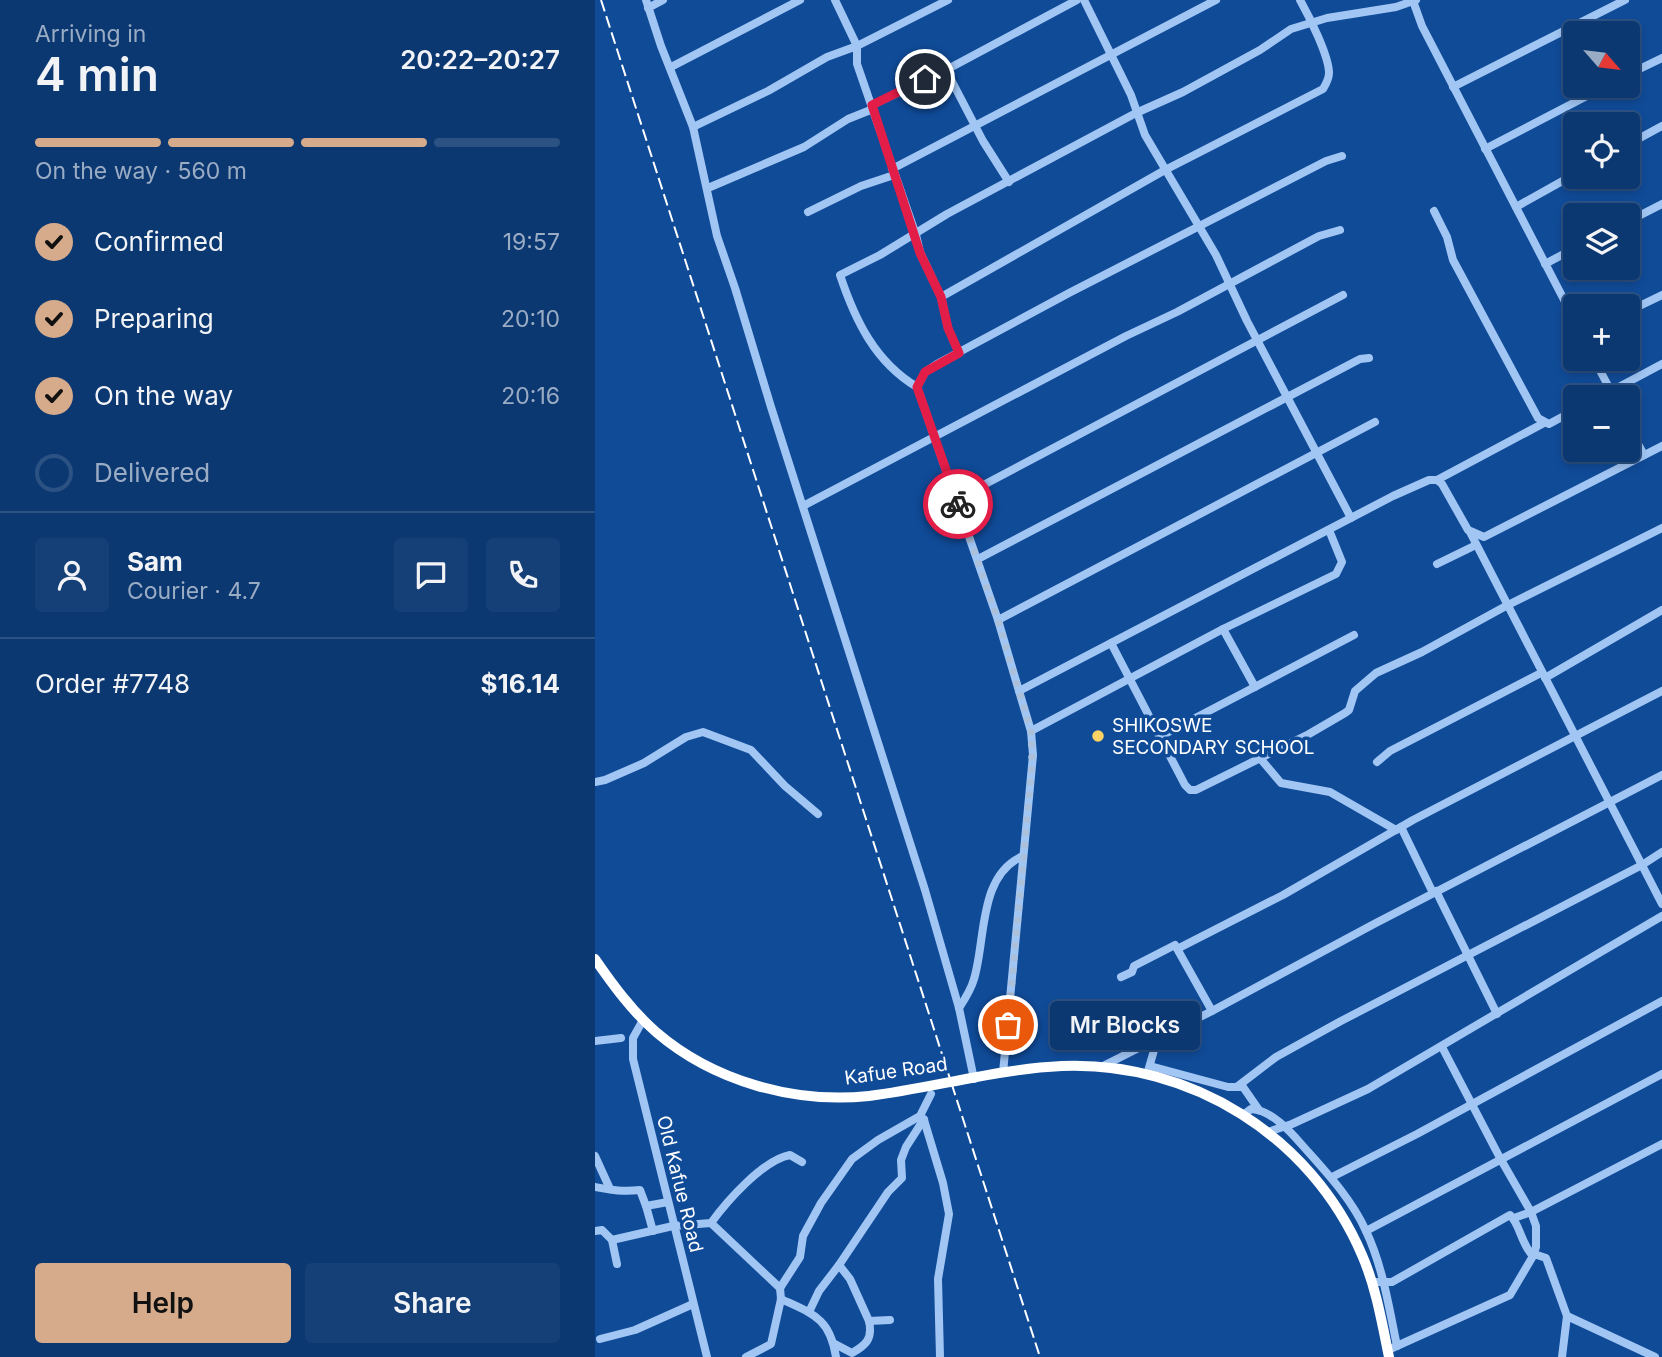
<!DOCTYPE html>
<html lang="en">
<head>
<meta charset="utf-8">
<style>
  :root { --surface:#0c3872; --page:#153f77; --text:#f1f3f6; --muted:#9aacc4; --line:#2c5284; --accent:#d6ab8b }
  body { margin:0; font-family:Inter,sans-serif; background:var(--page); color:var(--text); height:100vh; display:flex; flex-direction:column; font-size:26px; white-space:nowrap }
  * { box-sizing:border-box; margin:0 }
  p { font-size:23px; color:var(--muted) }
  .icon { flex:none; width:38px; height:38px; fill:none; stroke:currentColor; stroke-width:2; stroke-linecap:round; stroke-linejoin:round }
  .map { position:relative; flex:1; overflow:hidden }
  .details { display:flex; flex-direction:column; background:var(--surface); width:595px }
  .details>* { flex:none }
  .needle { width:46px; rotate:118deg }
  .tools { position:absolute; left:968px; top:21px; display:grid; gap:14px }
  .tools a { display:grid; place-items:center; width:77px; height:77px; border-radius:7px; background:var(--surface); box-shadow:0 4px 10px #0003,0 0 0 2px var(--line); font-size:35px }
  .pin { position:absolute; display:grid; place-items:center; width:60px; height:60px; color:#fff; margin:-30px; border:4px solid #fff; border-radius:50%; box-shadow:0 2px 7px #0007 }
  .courier { position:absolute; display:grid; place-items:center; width:70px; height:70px; margin:-35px; border:5px solid #e11d48; border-radius:50%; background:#fff; color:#222; box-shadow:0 2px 9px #0007 }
  .bubble { position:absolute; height:49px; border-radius:7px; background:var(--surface); box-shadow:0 4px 10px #0003,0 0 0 2px var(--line); font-size:23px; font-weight:600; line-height:49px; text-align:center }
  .summary em { font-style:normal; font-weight:600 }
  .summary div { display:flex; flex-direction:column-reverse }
  .summary { display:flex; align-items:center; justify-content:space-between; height:119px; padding:0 35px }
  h1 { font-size:46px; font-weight:600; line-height:52px }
  .bar { display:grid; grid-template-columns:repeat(4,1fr); gap:10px 7px; align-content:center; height:84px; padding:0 35px }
  .bar i { height:9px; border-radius:5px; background:var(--line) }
  .bar .current { background:var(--accent) }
  .bar p { grid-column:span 4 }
  .line { display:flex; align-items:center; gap:18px; padding:0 35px; border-top:2px solid var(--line) }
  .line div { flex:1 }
  .round { display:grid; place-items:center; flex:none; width:74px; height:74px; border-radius:7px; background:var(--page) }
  ol { padding:0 35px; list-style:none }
  li { display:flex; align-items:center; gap:21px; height:77px }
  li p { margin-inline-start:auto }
  li .icon { padding:7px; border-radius:50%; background:var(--accent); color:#111; stroke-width:4 }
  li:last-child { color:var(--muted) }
  li i { width:38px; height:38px; border:4px solid var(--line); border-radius:50% }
  .primary-button { display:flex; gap:14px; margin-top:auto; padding:14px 35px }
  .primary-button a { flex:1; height:80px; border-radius:7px; background:var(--accent); color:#111; font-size:28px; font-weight:600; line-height:80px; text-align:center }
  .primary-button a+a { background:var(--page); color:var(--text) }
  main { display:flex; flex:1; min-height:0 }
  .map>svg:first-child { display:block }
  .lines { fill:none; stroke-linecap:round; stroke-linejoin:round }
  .minor { stroke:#a1c6f4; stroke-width:8 }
  .highway { stroke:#fff; stroke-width:10 }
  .rail { stroke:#fff; stroke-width:2; stroke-dasharray:12 5; stroke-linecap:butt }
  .done { stroke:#abc0db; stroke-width:7; stroke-dasharray:0 12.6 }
  .route { stroke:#e11d48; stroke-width:9 }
  .poi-dot { fill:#ffd465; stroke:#104b98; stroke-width:2.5 }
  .labels { text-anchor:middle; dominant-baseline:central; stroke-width:7; stroke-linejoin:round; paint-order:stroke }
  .poi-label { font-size:19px; fill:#fff; stroke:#104b98; text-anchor:start }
  .street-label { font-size:19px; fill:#fff; stroke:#104b98 }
</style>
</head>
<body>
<main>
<section class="details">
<div class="summary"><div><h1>4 min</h1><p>Arriving in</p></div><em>20:22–20:27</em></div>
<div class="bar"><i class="current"></i><i class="current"></i><i class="current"></i><i></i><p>On the way · 560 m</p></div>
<ol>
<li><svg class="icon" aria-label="check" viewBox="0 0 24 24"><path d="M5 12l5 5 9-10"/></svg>Confirmed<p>19:57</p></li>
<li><svg class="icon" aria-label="check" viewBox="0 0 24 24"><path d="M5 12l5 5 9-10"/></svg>Preparing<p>20:10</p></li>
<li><svg class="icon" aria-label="check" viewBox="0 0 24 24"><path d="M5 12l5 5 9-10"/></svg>On the way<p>20:16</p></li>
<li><i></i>Delivered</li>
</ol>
<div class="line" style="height:126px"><a class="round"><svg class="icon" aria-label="person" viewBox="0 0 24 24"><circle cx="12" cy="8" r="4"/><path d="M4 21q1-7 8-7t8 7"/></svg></a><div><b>Sam</b><p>Courier · 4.7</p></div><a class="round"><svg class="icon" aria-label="chat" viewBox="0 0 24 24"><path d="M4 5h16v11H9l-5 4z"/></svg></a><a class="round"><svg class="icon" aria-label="phone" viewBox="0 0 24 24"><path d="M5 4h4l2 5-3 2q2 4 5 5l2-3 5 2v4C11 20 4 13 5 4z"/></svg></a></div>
<div class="line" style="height:91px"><div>Order #7748</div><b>$16.14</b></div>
<div class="primary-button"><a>Help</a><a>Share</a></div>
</section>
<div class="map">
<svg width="1067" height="1357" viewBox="0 0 1067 1357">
  <rect width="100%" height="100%" fill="#104b98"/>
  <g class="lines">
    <!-- minor -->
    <g class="minor">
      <polyline points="51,0 66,46 98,127 122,236 140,288 176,407 330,890 364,1008 379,1079"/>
      <polyline points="240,0 262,46 262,64 321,235 325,252 346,297 353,328 364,353"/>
      <polyline points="489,0 536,95 550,135 621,255 652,321 756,518"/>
      <polyline points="818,1 827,26 980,321"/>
      <polyline points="53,8 68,0"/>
      <polyline points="76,67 205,0"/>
      <polyline points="351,70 388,141 414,182"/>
      <polyline points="1032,75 1067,58"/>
      <polyline points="858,87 1030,0"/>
      <polyline points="277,105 351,70 482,0"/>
      <polyline points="98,127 173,91 232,57 262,46 353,0"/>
      <polyline points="1032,145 1067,126"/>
      <polyline points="890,149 1011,86"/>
      <polyline points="297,169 621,0"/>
      <polyline points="113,188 209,147 253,119 278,109"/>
      <polyline points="921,207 980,174"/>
      <polyline points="839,211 852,237 858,260 943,418 954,424 980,410"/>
      <polyline points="213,212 266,186 299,175"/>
      <polyline points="1032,222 1067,204"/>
      <polyline points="950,264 980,248"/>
      <path d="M346,297l224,-127 158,-81c3,-5 6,-10 6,-16 0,-17 -20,-57 -29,-73"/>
      <polyline points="1032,312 1067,295"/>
      <polyline points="999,359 1019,397"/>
      <path d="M322,387c-42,-25 -62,-67 -77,-112l40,-20 67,-41 189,-101 47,-21 77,-42 31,-21 36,-11 69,-11 20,-7"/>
      <polyline points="1005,397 1067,364"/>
      <polyline points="1032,424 1049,455"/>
      <polyline points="842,480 949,423"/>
      <polyline points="362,499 748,295"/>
      <polyline points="208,506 531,336 582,312 724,236 745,230"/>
      <polyline points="875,532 1067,904"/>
      <polyline points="383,559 765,359 774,358"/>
      <polyline points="842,564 881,545"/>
      <polyline points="403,620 780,422"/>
      <polyline points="628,629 660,687"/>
      <polyline points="516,643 590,785 595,790 601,790 714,734 750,713 754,710 760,691 781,673 827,652 911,606 1067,528"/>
      <polyline points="950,678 1067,610"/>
      <polyline points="424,691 403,620 322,387 330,372 342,364 474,293 731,161 747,156"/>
      <polyline points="436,731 628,629 741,574 747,562 734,530"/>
      <polyline points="564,737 759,635"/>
      <polyline points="664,757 686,783 735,792 801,830"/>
      <polyline points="782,762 795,751 946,673"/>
      <polyline points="0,782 10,780 49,763 91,737 108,732 156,750 190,786 223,814"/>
      <polyline points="806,827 838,893"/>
      <polyline points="841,891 902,1014"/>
      <polyline points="584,948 688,895 818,820 1067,691"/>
      <polyline points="526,977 537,972 539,966 580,945 617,1011"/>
      <path d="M364,1008c6,-9 12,-18 15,-29 12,-39 4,-104 49,-123"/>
      <polyline points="48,1020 38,1038 38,1059 112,1357"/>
      <polyline points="0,1041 26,1038"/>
      <polyline points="847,1047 905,1158 936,1212 919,1218"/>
      <polyline points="508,1066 617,1011 779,924 1067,775"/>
      <polyline points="555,1066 633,1087 648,1087 664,1110"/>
      <polyline points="553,1071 562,1040"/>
      <polyline points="408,1073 438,755 436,731 424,691 798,496 834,480 842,480 847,484 873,530 889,537 1067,446"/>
      <polyline points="643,1086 681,1057 746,1021 1047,865 1067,852"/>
      <path d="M648,1115l8,-6c20,1 39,22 51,36 24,27 49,53 64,86 17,36 23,77 31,115"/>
      <polyline points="329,1120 348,1183 354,1214 343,1279 345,1357"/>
      <polyline points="673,1132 697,1124 773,1089 1067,916"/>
      <polyline points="0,1156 15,1189"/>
      <polyline points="737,1177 822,1134 1067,1001"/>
      <path d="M0,1187c17,3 28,5 45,3l6,16 22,-4"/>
      <polyline points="51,1206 58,1231"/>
      <polyline points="116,1223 185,1288"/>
      <path d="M0,1231l7,-1 10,10 61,-14 38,-3c16,-22 52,-63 79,-68l12,7"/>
      <polyline points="771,1231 1067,1074"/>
      <polyline points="17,1240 22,1264"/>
      <polyline points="939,1254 951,1258 972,1316 1060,1357"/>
      <path d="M777,1282h20l118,-67c10,9 11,29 23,41"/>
      <path d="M186,1299c32,15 49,19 55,58"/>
      <polyline points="214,1312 224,1291 244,1265"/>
      <polyline points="274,1321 295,1320"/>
      <polyline points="5,1339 40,1330 98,1304"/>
      <path d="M238,1343l19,10c14,-8 21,-14 17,-32l-19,-42 -11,-14 49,-73 14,-14 -1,-18 5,-13 18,-28"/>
      <polyline points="793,1350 915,1295 938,1256 941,1247 941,1226 936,1212 1067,1144"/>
      <polyline points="151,1357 176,1344 186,1299 185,1288 205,1257 208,1236 226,1203 257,1159 283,1140 325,1116 336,1094"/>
      <polyline points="967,1357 972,1316"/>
    </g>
    <!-- highway -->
    <path class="highway" d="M0,959c18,26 37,52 61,73 57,49 138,72 213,64 64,-8 128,-27 193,-30 129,-5 249,70 300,189 14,32 20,68 27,102"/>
    <!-- rail -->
    <polyline class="rail" points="6,0 445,1357"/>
  </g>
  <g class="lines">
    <!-- done -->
    <polyline class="done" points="363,504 403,620 436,731 437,766 413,1025"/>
    <!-- route -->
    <polyline class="route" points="330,79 277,105 325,253 346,297 353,328 364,353 330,372 322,387 363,504"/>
  </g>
  <!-- markers -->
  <circle class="poi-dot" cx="503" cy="736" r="7"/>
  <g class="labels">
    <!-- poi labels -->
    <g class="poi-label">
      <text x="517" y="725">SHIKOSWE<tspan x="517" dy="22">SECONDARY SCHOOL</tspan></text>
    </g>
    <!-- street labels -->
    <g class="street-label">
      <text transform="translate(301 1071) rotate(-8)">Kafue Road</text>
      <text transform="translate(85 1184) rotate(76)">Old Kafue Road</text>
    </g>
  </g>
</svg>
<div class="tools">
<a><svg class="needle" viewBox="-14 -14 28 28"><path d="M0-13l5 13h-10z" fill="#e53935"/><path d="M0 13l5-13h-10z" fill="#9aacc4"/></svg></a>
<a><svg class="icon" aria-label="locate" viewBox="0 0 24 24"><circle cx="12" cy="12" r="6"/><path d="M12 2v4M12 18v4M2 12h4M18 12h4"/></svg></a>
<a><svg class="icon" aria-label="layers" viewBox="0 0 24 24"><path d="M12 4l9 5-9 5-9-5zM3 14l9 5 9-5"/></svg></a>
<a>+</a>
<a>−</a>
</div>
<div class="pin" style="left:413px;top:1025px;background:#ea580c"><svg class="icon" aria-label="bag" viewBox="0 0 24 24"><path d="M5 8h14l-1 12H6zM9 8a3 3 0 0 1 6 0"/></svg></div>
<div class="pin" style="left:330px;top:79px;background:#1f2937"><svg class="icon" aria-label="home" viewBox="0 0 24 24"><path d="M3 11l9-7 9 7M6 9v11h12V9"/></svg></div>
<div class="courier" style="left:363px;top:504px"><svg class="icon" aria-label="bike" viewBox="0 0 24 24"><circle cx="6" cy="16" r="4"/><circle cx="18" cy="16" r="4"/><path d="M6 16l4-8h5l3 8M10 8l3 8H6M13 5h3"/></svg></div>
<div class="bubble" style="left:455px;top:1001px;width:150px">Mr Blocks</div>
</div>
</main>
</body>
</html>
